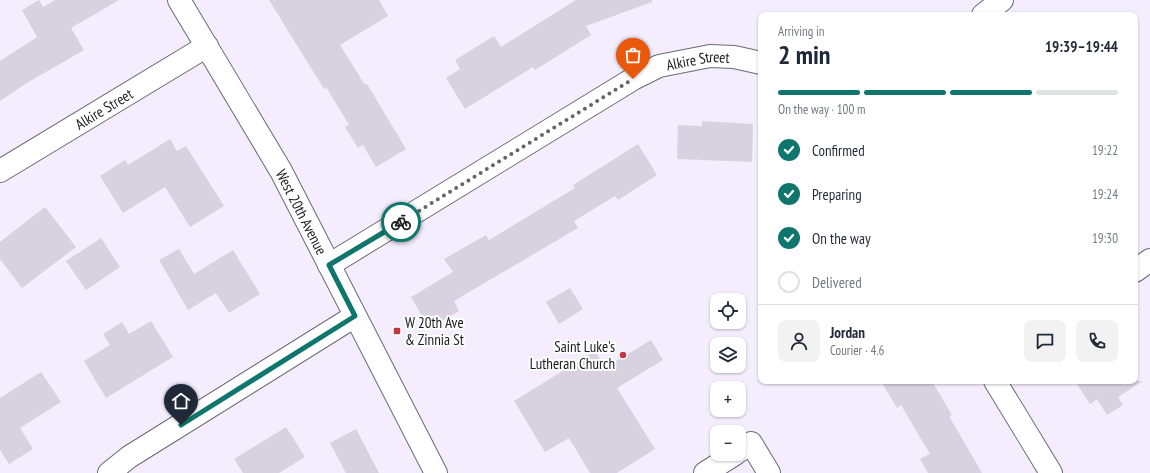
<!DOCTYPE html>
<html lang="en">
<head>
<meta charset="utf-8">
<style>
  :root { --surface:#fff; --page:#f2f2f3; --text:#1f2937; --muted:#747a83; --line:#e0e1e3; --accent:#0f766e }
  body { margin:0; font-family:"PT Sans Narrow",sans-serif; background:var(--page); color:var(--text); height:100vh; display:flex; flex-direction:column; font-size:15px; white-space:nowrap }
  * { box-sizing:border-box; margin:0 }
  p { font-size:13px; color:var(--muted) }
  .icon { flex:none; width:22px; height:22px; fill:none; stroke:currentColor; stroke-width:2; stroke-linecap:round; stroke-linejoin:round }
  .map { position:relative; flex:1; overflow:hidden }
  .drawer { position:absolute; left:758px; top:12px; width:380px; height:372px; display:flex; flex-direction:column; background:var(--surface); border-radius:8px; box-shadow:0 1px 3px #0004 }
  .drawer>* { flex:none }
  .controls { position:absolute; left:710px; top:293px; display:grid; gap:8px }
  .controls a { display:grid; place-items:center; width:36px; height:36px; border-radius:8px; background:var(--surface); box-shadow:0 1px 3px #0004; font-size:20px }
  .pin { position:absolute; display:grid; place-items:center; width:34px; height:34px; color:#fff; margin:-41px -17px; border-radius:50% 50% 50% 0; rotate:-45deg; box-shadow:0 0 4px #0007 }
  .pin .icon { rotate:45deg }
  .courier { position:absolute; display:grid; place-items:center; width:40px; height:40px; margin:-20px; border:3px solid #0f766e; border-radius:50%; background:#fff; color:#222; box-shadow:0 1px 5px #0007 }
  .overview em { font-style:normal; font-weight:700 }
  .overview div { display:flex; flex-direction:column-reverse }
  .overview { display:flex; align-items:center; justify-content:space-between; height:68px; padding:0 20px }
  h1 { font-size:26px; font-weight:700; line-height:30px }
  .bar { display:grid; grid-template-columns:repeat(4,1fr); gap:6px 4px; align-content:center; height:48px; padding:0 20px }
  .bar i { height:5px; border-radius:3px; background:var(--line) }
  .bar .active { background:var(--accent) }
  .bar p { grid-column:span 4 }
  .line { display:flex; align-items:center; gap:10px; padding:0 20px; border-top:1px solid var(--line) }
  .line div { flex:1 }
  .round { display:grid; place-items:center; flex:none; width:42px; height:42px; border-radius:8px; background:var(--page) }
  ol { padding:0 20px; list-style:none }
  li { display:flex; align-items:center; gap:12px; height:44px }
  li p { margin-inline-start:auto }
  li .icon { padding:4px; border-radius:50%; background:var(--accent); color:#fff; stroke-width:4 }
  li:last-child { color:var(--muted) }
  li i { width:22px; height:22px; border:2px solid var(--line); border-radius:50% }
  .map>svg:first-child { display:block }
  .building { fill:#d8d1e0 }
  .lines { fill:none; stroke-linecap:round; stroke-linejoin:round }
  .minor-casing { stroke:#6d6775; stroke-width:24 }
  .minor { stroke:#fff; stroke-width:22 }
  .done { stroke:#68646d; stroke-width:4; stroke-dasharray:0 7.2 }
  .route { stroke:#0f766e; stroke-width:5 }
  .poi-dot { fill:#c63642; stroke:#fdfdfd; stroke-width:1.5 }
  .labels { text-anchor:middle; dominant-baseline:central; stroke-width:4; stroke-linejoin:round; paint-order:stroke }
  .street-label { font-size:15px; fill:#1c1a1f; stroke:#fdfdfd }
  .poi-label { font-size:15px; fill:#1c1a1f; stroke:#fdfdfd; text-anchor:start }
</style>
</head>
<body>
<div class="map">
<svg width="1150" height="473" viewBox="0 0 1150 473">
  <rect width="100%" height="100%" fill="#f4edfd"/>
  <!-- building -->
  <g class="building">
    <polygon points="39,0 43,7 55,0 119,0 71,28 84,50 25,84 0,101 0,61 37,37 22,10"/>
    <polygon points="269,0 379,0 388,16 340,45 365,85 367,84 406,149 376,167 363,145 358,148 345,127 349,125 326,87 324,89"/>
    <polygon points="576,0 652,0 652,2 586,26 591,35 535,70 533,67 465,109 446,78 460,69 455,60 494,36 501,47"/>
    <polygon points="702,121 753,124 752,162 677,159 678,125 702,126"/>
    <polygon points="170,139 177,151 186,146 224,206 190,227 165,187 123,213 100,176 125,160 128,165"/>
    <polygon points="638,144 657,175 618,200 615,196 574,221 578,228 454,301 459,311 429,328 411,297 453,272 444,259 486,235 489,240 575,188 573,185"/>
    <polygon points="45,207 76,247 22,288 0,259 0,242"/>
    <polygon points="101,238 120,267 86,290 66,261"/>
    <polygon points="179,249 194,274 233,250 260,294 229,313 216,293 188,310 159,260"/>
    <polygon points="570,288 583,309 559,324 546,302"/>
    <polygon points="151,321 173,357 106,398 84,361 110,345 103,334 122,322 129,334"/>
    <polygon points="651,340 663,360 617,388 655,449 617,473 590,473 569,438 545,452 514,401 595,351 605,368"/>
    <polygon points="41,372 61,402 20,428 33,449 9,464 0,450 0,398"/>
    <polygon points="881,381 932,381 952,415 949,416 982,473 928,473 920,459 930,454 901,405 897,408"/>
    <polygon points="1075,381 1143,381 1118,397 1123,405 1107,415 1097,399 1090,404"/>
    <polygon points="286,427 305,457 279,473 243,473 234,459"/>
    <polygon points="356,429 379,473 346,473 330,443"/>
  </g>
  <g class="lines">
    <!-- minor casing -->
    <g class="minor-casing">
      <g id="minor">
        <path id="s1" d="M179,0l102,171 155,302"/>
        <polyline points="983,15 1002,0"/>
        <path id="s2" d="M0,171l207,-125"/>
        <path id="s3" d="M329,265l304,-186 26,-13 51,-10 24,1 27,6"/>
        <polyline points="1135,271 1150,260"/>
        <polyline points="995,381 1051,473"/>
        <polyline points="739,451 751,443 769,473"/>
        <polyline points="109,473 129,457 355,316"/>
        <polyline points="705,473 735,454"/>
      </g>
    </g>
    <!-- minor -->
    <use href="#minor" class="minor"/>
  </g>
  <g class="lines">
    <!-- done -->
    <polyline class="done" points="401,222 633,79"/>
    <!-- route -->
    <polyline class="route" points="181,425 355,316 329,265 401,222"/>
  </g>
  <!-- markers -->
  <g class="poi-dot">
    <rect x="393" y="327" width="8" height="8" rx="2"/>
    <circle cx="623" cy="355" r="4"/>
  </g>
  <g class="labels">
    <!-- street labels -->
    <g class="street-label">
      <text stroke="none"><textPath href="#s3" startOffset="425">Alkire Street</textPath></text>
      <text stroke="none"><textPath href="#s2" startOffset="121">Alkire Street</textPath></text>
      <text stroke="none"><textPath href="#s1" startOffset="245">West 20th Avenue</textPath></text>
    </g>
    <!-- poi labels -->
    <g class="poi-label">
      <text x="405" y="322">W 20th Ave<tspan x="405" dy="17">&amp; Zinnia St</tspan></text>
      <text x="615" y="346" text-anchor="end">Saint Luke's<tspan x="615" dy="17">Lutheran Church</tspan></text>
    </g>
  </g>
</svg>
<div class="controls">
<a><svg class="icon" aria-label="locate" viewBox="0 0 24 24"><circle cx="12" cy="12" r="6"/><path d="M12 2v4M12 18v4M2 12h4M18 12h4"/></svg></a>
<a><svg class="icon" aria-label="layers" viewBox="0 0 24 24"><path d="M12 4l9 5-9 5-9-5zM3 14l9 5 9-5"/></svg></a>
<a>+</a>
<a>−</a>
</div>
<div class="pin" style="left:633px;top:79px;background:#ea580c"><svg class="icon" aria-label="bag" viewBox="0 0 24 24"><path d="M5 8h14l-1 12H6zM9 8a3 3 0 0 1 6 0"/></svg></div>
<div class="pin" style="left:181px;top:425px;background:#1f2937"><svg class="icon" aria-label="home" viewBox="0 0 24 24"><path d="M3 11l9-7 9 7M6 9v11h12V9"/></svg></div>
<div class="courier" style="left:401px;top:222px"><svg class="icon" aria-label="bike" viewBox="0 0 24 24"><circle cx="6" cy="16" r="4"/><circle cx="18" cy="16" r="4"/><path d="M6 16l4-8h5l3 8M10 8l3 8H6M13 5h3"/></svg></div>
<section class="drawer">
<div class="overview"><div><h1>2 min</h1><p>Arriving in</p></div><em>19:39–19:44</em></div>
<div class="bar"><i class="active"></i><i class="active"></i><i class="active"></i><i></i><p>On the way · 100 m</p></div>
<ol>
<li><svg class="icon" aria-label="check" viewBox="0 0 24 24"><path d="M5 12l5 5 9-10"/></svg>Confirmed<p>19:22</p></li>
<li><svg class="icon" aria-label="check" viewBox="0 0 24 24"><path d="M5 12l5 5 9-10"/></svg>Preparing<p>19:24</p></li>
<li><svg class="icon" aria-label="check" viewBox="0 0 24 24"><path d="M5 12l5 5 9-10"/></svg>On the way<p>19:30</p></li>
<li><i></i>Delivered</li>
</ol>
<div class="line" style="height:72px"><a class="round"><svg class="icon" aria-label="person" viewBox="0 0 24 24"><circle cx="12" cy="8" r="4"/><path d="M4 21q1-7 8-7t8 7"/></svg></a><div><b>Jordan</b><p>Courier · 4.6</p></div><a class="round"><svg class="icon" aria-label="chat" viewBox="0 0 24 24"><path d="M4 5h16v11H9l-5 4z"/></svg></a><a class="round"><svg class="icon" aria-label="phone" viewBox="0 0 24 24"><path d="M5 4h4l2 5-3 2q2 4 5 5l2-3 5 2v4C11 20 4 13 5 4z"/></svg></a></div>
</section>
</div>
</body>
</html>
